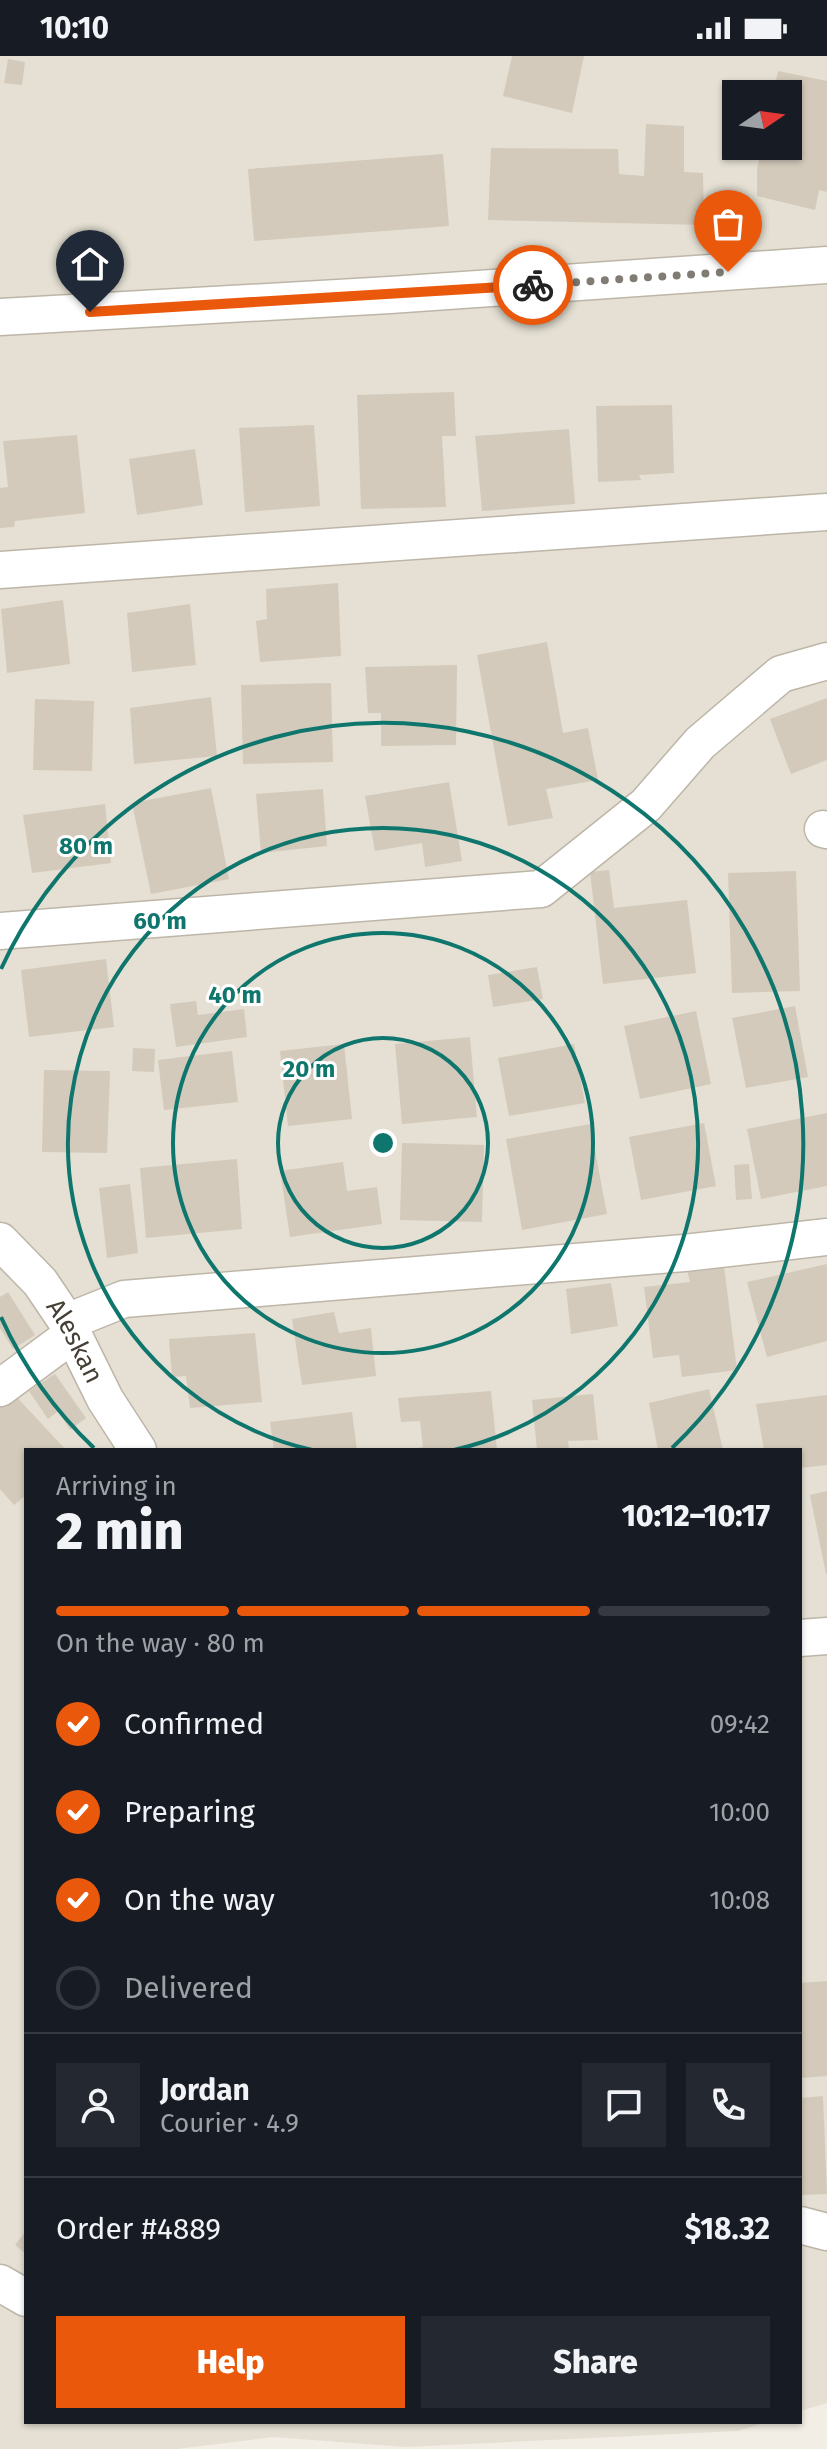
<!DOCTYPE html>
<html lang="en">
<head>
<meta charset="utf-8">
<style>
  :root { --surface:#171b24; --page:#242831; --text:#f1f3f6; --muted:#9ea1a6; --line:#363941; --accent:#ea580c }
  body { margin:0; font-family:"Fira Sans",sans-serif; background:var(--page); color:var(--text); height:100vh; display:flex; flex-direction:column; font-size:30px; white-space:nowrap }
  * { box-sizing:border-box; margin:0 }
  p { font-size:26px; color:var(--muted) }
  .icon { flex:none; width:44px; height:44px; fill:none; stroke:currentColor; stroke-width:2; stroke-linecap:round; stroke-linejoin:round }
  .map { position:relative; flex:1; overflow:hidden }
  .side { position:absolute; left:24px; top:1392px; width:778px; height:976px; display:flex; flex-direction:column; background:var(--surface); border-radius:0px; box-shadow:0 2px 6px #0004 }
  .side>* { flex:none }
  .needle { width:52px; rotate:77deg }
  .controls { position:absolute; left:722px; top:24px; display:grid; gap:16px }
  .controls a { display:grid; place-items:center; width:80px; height:80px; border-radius:0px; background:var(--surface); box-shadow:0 2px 6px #0004; font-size:40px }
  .pin { position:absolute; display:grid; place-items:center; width:68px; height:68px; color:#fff; margin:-82px -34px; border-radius:50% 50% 50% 0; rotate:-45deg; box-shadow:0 0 8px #0007 }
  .pin .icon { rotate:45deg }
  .courier { position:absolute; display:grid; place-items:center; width:80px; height:80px; margin:-40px; border:6px solid #ea580c; border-radius:50%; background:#fff; color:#222; box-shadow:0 2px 10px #0007 }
  .summary em { font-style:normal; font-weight:800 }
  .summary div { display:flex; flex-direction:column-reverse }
  .summary { display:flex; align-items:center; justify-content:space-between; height:136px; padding:0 32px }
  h1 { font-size:52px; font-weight:800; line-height:60px }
  .bar { display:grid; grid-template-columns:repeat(4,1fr); gap:12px 8px; align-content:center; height:96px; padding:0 32px }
  .bar i { height:10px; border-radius:6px; background:var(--line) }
  .bar .on { background:var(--accent) }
  .bar p { grid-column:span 4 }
  .line { display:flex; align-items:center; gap:20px; padding:0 32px; border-top:2px solid var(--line) }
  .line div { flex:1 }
  .round { display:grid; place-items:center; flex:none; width:84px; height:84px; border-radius:0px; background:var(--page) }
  ol { padding:0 32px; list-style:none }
  li { display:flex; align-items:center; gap:24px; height:88px }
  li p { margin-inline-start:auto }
  li .icon { padding:8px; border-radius:50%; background:var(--accent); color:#fff; stroke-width:4 }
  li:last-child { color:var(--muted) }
  li i { width:44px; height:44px; border:4px solid var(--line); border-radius:50% }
  .action { display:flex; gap:16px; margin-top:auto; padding:16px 32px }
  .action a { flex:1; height:92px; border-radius:0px; background:var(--accent); color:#fff; font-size:32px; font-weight:800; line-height:92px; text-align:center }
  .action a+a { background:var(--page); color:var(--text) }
  .status { display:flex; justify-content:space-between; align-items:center; height:56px; padding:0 40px; background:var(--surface); direction:ltr }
  .status svg { height:22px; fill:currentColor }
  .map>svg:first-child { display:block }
  .residential { fill:#e5e0d3; fill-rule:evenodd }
  .building { fill:#d3cabb }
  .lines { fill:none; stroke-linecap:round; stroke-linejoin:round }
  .minor-casing { stroke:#bdb6a8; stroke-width:39 }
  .minor { stroke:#fff; stroke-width:36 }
  .done { stroke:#817c73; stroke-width:8; stroke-dasharray:0 14.4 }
  .route { stroke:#ea580c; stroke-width:10 }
  .ring { fill:none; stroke:#0f766e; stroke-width:4 }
  .labels { text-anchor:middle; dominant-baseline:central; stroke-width:6; stroke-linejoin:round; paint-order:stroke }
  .street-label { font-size:26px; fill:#443e35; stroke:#fff }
  .centre { fill:#0f766e; stroke:#fff; stroke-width:4 }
  .ring-label { font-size:24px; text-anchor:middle; font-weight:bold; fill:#0f766e; stroke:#fff; stroke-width:6; stroke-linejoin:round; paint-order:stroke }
</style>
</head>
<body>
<div class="status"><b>10:10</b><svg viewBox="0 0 49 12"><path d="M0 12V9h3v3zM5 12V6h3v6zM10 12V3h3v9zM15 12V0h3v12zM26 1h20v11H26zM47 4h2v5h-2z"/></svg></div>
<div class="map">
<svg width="827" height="2393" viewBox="0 0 827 2393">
  <rect width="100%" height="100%" fill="#f2eee5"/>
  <!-- residential -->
  <path class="residential" d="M0,0h827v2347l-27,8v-961h-774v972h741l-29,9 -332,16 -133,-10 -96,12h-177zM736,38h52v52h-52z"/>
  <!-- building -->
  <g class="building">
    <polygon points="512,0 584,0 572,57 503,40"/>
    <polygon points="8,3 25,6 22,29 4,27"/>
    <polygon points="778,15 827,25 827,136 819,134 815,154 757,140 757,113 762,90 788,90 788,38 773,38"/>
    <polygon points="646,68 684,70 684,116 703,117 704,169 488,164 491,92 618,93 619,118 644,120"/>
    <polygon points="443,98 449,170 254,185 248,113"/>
    <polygon points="454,336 456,380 442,380 446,451 361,453 357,339"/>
    <polygon points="672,349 674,417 639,419 641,424 598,426 596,350"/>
    <polygon points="314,369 320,450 245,456 239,372"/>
    <polygon points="569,373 575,448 482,455 475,380"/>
    <polygon points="77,379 85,457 15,465 14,471 0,472 0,432 8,431 3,385"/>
    <polygon points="195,393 203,449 137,459 129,403"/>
    <polygon points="338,527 341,600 260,606 256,565 267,563 266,533"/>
    <polygon points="63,544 70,608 7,617 1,553"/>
    <polygon points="190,548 196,609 132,616 127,557"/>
    <polygon points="547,586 563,677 588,672 598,724 546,733 553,762 508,770 477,599"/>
    <polygon points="457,609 456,689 381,690 381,657 368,657 365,611"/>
    <polygon points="331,627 333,706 243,708 241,629"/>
    <polygon points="211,641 217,700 134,708 130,652"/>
    <polygon points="827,642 827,704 791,718 770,663"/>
    <polygon points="35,643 94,645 92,715 33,714"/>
    <polygon points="449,726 462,805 425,811 422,787 375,795 365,740"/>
    <polygon points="211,732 229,823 151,838 132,747"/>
    <polygon points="323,733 327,790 261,797 256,738"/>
    <polygon points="105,748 111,807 32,817 23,759"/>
    <polygon points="609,814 614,852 687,844 696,917 603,928 590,816"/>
    <polygon points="796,815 800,935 732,937 728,817"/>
    <polygon points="106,903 114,971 29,981 21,914"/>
    <polygon points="537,911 543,943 493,951 488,919"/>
    <polygon points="196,945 198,959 244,953 247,981 176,991 170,948"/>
    <polygon points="795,950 808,1021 746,1032 732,962"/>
    <polygon points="696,955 711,1028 640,1043 624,970"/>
    <polygon points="470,981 477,1061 402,1068 395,988"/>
    <polygon points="344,988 352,1063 288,1070 280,995"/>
    <polygon points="574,988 585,1047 509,1060 498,1002"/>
    <polygon points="133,992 155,993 154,1016 132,1015"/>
    <polygon points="232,995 238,1046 164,1054 158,1004"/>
    <polygon points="44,1014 110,1015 107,1097 42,1096"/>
    <polygon points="827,1057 827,1130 761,1143 747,1073"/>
    <polygon points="704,1067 716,1130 641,1144 629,1081"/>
    <polygon points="590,1068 607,1158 522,1174 506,1083"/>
    <polygon points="402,1087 484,1089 482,1166 400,1164"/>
    <polygon points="237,1103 242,1173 146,1182 140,1112"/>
    <polygon points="343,1106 347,1135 377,1131 382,1168 290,1181 280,1115"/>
    <polygon points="749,1108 752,1143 736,1144 734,1109"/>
    <polygon points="130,1128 138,1197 107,1202 99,1132"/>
    <polygon points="827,1208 827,1285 767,1301 747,1226"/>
    <polygon points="724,1210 737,1314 682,1321 679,1299 653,1302 644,1231 690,1226 687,1213"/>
    <polygon points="611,1227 618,1270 571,1278 566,1233"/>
    <polygon points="8,1236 35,1279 13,1293 0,1272 0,1241"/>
    <polygon points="334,1256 339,1277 371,1272 376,1320 302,1329 292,1263"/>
    <polygon points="255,1277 262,1346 190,1352 186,1320 172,1321 169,1283"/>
    <polygon points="55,1318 86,1362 70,1374 58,1355 48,1363 29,1335"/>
    <polygon points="709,1333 723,1394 658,1394 649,1347"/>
    <polygon points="491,1335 497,1394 417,1394 417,1392 423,1391 420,1365 401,1366 398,1342"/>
    <polygon points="12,1336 66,1394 26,1394 26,1439 14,1449 0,1433 0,1347"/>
    <polygon points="593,1338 598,1384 568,1385 569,1394 537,1394 532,1344"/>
    <polygon points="827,1339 827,1409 800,1412 800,1394 764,1394 756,1348"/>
    <polygon points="352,1356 357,1394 274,1394 270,1366"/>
    <polygon points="827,1435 827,1518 826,1518 810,1439"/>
    <polygon points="827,1925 827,2020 800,2022 800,1927"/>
    <polygon points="823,2040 827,2138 800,2139 800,2042"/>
    <polygon points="26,2175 26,2198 15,2189"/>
  </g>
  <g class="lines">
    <!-- minor casing -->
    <g class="minor-casing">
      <g id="minor">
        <polyline points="0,261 390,239 827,209"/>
        <polyline points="0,514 827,456"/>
        <polyline points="823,773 827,774"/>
        <polyline points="0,875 541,833 646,749 700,687 781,618 827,605"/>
        <path id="s1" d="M0,1185l40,41 27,40 38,77 33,51"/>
        <polyline points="67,1266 124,1243 684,1197 827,1181"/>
        <polyline points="0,1332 73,1278"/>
        <polyline points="800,1582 827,1580"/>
        <polyline points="800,2169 827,2176"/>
        <polyline points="0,2227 26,2242"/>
      </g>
    </g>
    <!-- minor -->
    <use href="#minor" class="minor"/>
  </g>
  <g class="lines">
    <!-- done -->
    <polyline class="done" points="533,229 728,216"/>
    <!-- route -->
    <polyline class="route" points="90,256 533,229"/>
  </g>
  <!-- distance rings -->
  <g class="ring">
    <circle cx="383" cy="1087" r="105"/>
    <circle cx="383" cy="1087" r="210"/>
    <path d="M312 1394A315 315 0 1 1 454 1394"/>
    <path d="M94 1392A420 420 0 0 1 1 1261M1 913A420 420 0 1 1 672 1392"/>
  </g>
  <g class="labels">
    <!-- street labels -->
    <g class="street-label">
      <text stroke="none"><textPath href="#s1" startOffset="126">Aleskan</textPath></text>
    </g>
  </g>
  <circle cx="383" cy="1087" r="12" class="centre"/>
  <g class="ring-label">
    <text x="86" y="798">80 m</text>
    <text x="160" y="873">60 m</text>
    <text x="235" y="947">40 m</text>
    <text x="309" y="1021">20 m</text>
  </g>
</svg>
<div class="controls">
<a><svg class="needle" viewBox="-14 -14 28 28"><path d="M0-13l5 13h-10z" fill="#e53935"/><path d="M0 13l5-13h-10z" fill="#9ea1a6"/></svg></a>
</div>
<div class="pin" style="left:728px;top:216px;background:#ea580c"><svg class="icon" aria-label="bag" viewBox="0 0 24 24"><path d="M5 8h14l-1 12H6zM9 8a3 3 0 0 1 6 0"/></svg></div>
<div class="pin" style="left:90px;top:256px;background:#1f2937"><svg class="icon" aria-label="home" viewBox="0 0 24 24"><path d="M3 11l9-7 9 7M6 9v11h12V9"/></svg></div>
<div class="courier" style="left:533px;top:229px"><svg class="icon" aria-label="bike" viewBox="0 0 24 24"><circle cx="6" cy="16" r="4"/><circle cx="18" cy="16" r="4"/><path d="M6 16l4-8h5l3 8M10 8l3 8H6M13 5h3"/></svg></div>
<section class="side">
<div class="summary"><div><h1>2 min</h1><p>Arriving in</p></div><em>10:12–10:17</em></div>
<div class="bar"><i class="on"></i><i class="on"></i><i class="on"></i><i></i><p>On the way · 80 m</p></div>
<ol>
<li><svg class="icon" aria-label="check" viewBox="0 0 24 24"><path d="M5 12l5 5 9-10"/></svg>Confirmed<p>09:42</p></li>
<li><svg class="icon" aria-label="check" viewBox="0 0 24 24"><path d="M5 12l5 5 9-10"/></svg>Preparing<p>10:00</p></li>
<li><svg class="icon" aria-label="check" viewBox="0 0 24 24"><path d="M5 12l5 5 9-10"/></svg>On the way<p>10:08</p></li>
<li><i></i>Delivered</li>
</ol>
<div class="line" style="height:144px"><a class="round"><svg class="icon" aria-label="person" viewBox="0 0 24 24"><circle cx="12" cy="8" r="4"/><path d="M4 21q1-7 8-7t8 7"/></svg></a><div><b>Jordan</b><p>Courier · 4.9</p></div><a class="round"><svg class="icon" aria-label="chat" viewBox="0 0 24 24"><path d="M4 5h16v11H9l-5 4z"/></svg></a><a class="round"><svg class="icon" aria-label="phone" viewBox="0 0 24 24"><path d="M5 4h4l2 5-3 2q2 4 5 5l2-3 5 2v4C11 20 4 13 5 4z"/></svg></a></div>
<div class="line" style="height:104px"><div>Order #4889</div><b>$18.32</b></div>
<div class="action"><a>Help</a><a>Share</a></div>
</section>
</div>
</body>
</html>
